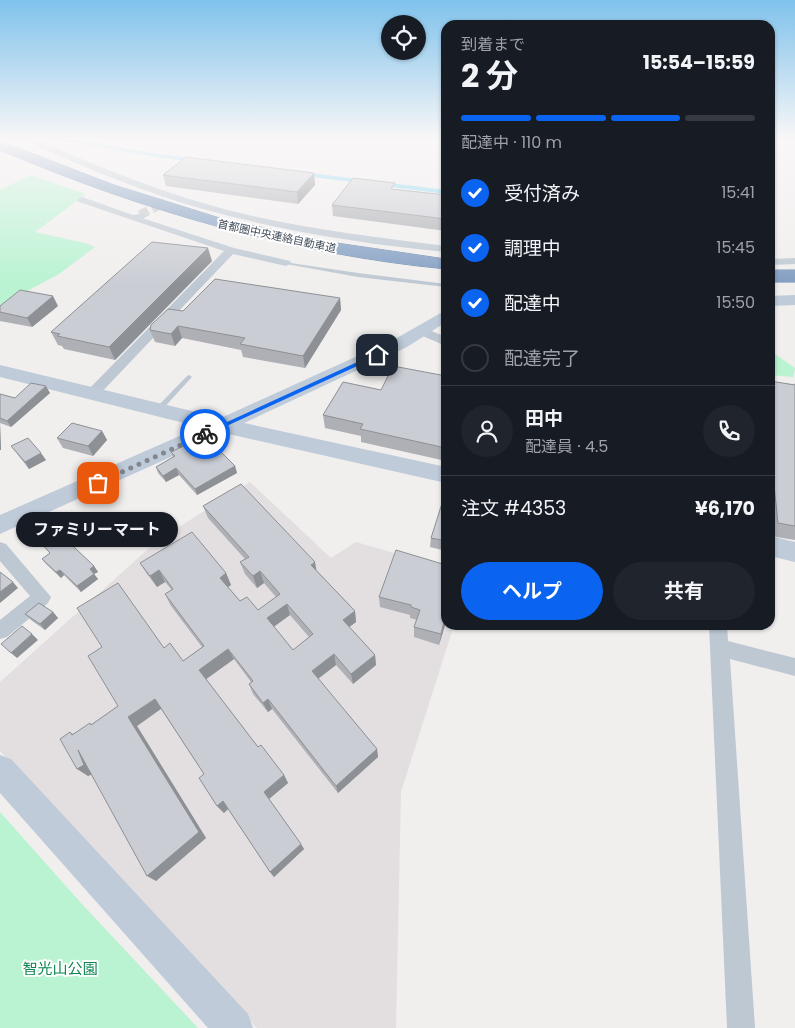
<!DOCTYPE html>
<html lang="ja">
<head>
<meta charset="utf-8">
<style>
  :root { --surface:#171b24; --page:#20242c; --text:#f1f3f6; --muted:#9ea1a6; --line:#363941; --accent:#0a64f0 }
  body { margin:0; font-family:Poppins,"Noto Sans JP",sans-serif; background:var(--page); color:var(--text); height:100vh; display:flex; flex-direction:column; font-size:19px; white-space:nowrap }
  * { box-sizing:border-box; margin:0 }
  p { font-size:16px; color:var(--muted) }
  .icon { flex:none; width:28px; height:28px; fill:none; stroke:currentColor; stroke-width:2; stroke-linecap:round; stroke-linejoin:round }
  .map { position:relative; flex:1; overflow:hidden }
  .panel { position:absolute; left:441px; top:20px; width:334px; height:610px; display:flex; flex-direction:column; background:var(--surface); border-radius:15px; box-shadow:0 1px 4px #0004 }
  .panel>* { flex:none }
  .fabs { position:absolute; left:381px; top:15px; display:grid; gap:10px }
  .fabs a { display:grid; place-items:center; width:45px; height:45px; border-radius:50%; background:var(--surface); box-shadow:0 1px 4px #0004; font-size:25px }
  .pin { position:absolute; display:grid; place-items:center; width:42px; height:42px; color:#fff; margin:-21px; border-radius:10px; box-shadow:0 2px 8px #0006 }
  .courier { position:absolute; display:grid; place-items:center; width:50px; height:50px; margin:-25px; border:4px solid #0a64f0; border-radius:50%; background:#fff; color:#222; box-shadow:0 1px 6px #0007 }
  .bubble { position:absolute; height:35px; border-radius:18px; background:var(--surface); box-shadow:0 1px 4px #0004; font-size:16px; font-weight:700; line-height:35px; text-align:center }
  .summary em { font-style:normal; font-weight:700 }
  .summary div { display:flex; flex-direction:column-reverse }
  .summary { display:flex; align-items:center; justify-content:space-between; height:85px; padding:0 20px }
  h1 { font-size:32px; font-weight:700; line-height:38px }
  .bar { display:grid; grid-template-columns:repeat(4,1fr); gap:8px 5px; align-content:center; height:60px; padding:0 20px }
  .bar i { height:6px; border-radius:4px; background:var(--line) }
  .bar .selected { background:var(--accent) }
  .bar p { grid-column:span 4 }
  .line { display:flex; align-items:center; gap:12px; padding:0 20px; border-top:1px solid var(--line) }
  .line div { flex:1 }
  .round { display:grid; place-items:center; flex:none; width:52px; height:52px; border-radius:26px; background:var(--page) }
  ol { padding:0 20px; list-style:none }
  li { display:flex; align-items:center; gap:15px; height:55px }
  li p { margin-inline-start:auto }
  li .icon { padding:5px; border-radius:50%; background:var(--accent); color:#fff; stroke-width:4 }
  li:last-child { color:var(--muted) }
  li i { width:28px; height:28px; border:2px solid var(--line); border-radius:50% }
  .primary-button { display:flex; gap:10px; margin-top:auto; padding:10px 20px }
  .primary-button a { flex:1; height:58px; border-radius:30px; background:var(--accent); color:#fff; font-size:20px; font-weight:700; line-height:58px; text-align:center }
  .primary-button a+a { background:var(--page); color:var(--text) }
  .map>svg:first-child { display:block }
  .education { fill:#e3dfe0 }
  .green { fill:#b9f3d2 }
  .water { fill:#82d7f3 }
  .lines { fill:none; stroke-linecap:round; stroke-linejoin:round }
  .street-tunnel { stroke:#c6c7ca; stroke-width:9; stroke-dasharray:9 4.5; stroke-linecap:butt }
  .highway-casing { stroke:#6d89ae; stroke-width:1 }
  .lane { fill:#bec8d2; fill-rule:evenodd }
  .street { fill:#bec8d2; fill-rule:evenodd }
  .secondary { fill:#bfcbd9; fill-rule:evenodd }
  .highway { fill:#829ec2; fill-rule:evenodd }
  .wall { fill:#aeb0b6; fill-rule:evenodd }
  .shaded-wall { fill:#8d9094 }
  .building { fill:#cacdd4; stroke:#8d9094; fill-rule:evenodd }
  .route { fill:#0a64f0 }
  .done { stroke:#818890; stroke-width:5; stroke-dasharray:0 9 }
  .labels { text-anchor:middle; dominant-baseline:central; stroke-width:4; stroke-linejoin:round; paint-order:stroke }
  .far-street-label { font-size:11px; fill:#45515e; stroke:#fff }
  .near-park-label { font-size:15px; fill:#0f8650; stroke:#fff }
</style>
</head>
<body>
<div class="map">
<svg width="795" height="1028" viewBox="0 0 795 1028">
  <rect width="100%" height="100%" fill="#f1eeee"/>
  <!-- education -->
  <polygon class="education" points="250,482 331,558 356,542 446,568 446,625 454,625 401,792 396,1028 257,1028 0,751 0,682 157,541"/>
  <!-- green -->
  <g class="green">
    <polygon points="31,175 86,194 35,232 85,243 95,247 59,274 29,290 0,312 0,190"/>
    <polygon points="770,347 775,354 795,368 793,377 770,375"/>
    <polygon points="0,812 81,903 198,1028 0,1028"/>
  </g>
  <!-- water -->
  <polygon class="water" points="60,140 77,140 151,153 446,190 446,194 157,157"/>
  <g class="lines">
    <!-- street-tunnel -->
    <polyline class="street-tunnel" points="140,215 165,202"/>
    <!-- highway casing -->
    <g class="highway-casing">
      <g id="highway">
        <path d="M0,141l114,44 109,34 107,23 116,17v10c-155,-15 -303,-58 -446,-119z"/>
        <rect x="770" y="270" width="25" height="12"/>
      </g>
    </g>
    <!-- lane -->
    <g class="lane">
      <polygon points="284,262 358,273 446,284 446,287 358,277 286,264 284,264"/>
      <polygon points="189,375 192,377 191,378 160,412 156,412 155,410 156,408 187,376"/>
    </g>
    <!-- street -->
    <g class="street">
      <path d="M35,140h8l-1,2c55,24 110,47 168,63 77,22 157,31 236,41v6c-81,-8 -164,-21 -243,-43 -57,-16 -112,-39 -167,-63l-3,-4z"/>
      <polygon points="82,197 133,215 143,213 145,215 142,218 234,248 290,261 291,263 286,266 233,254 96,398 86,398 84,395 86,392 224,251 79,202 77,200"/>
      <polygon points="795,258 795,264 770,265 770,259"/>
      <polygon points="422,327 446,337 446,346 418,334 416,331 418,328"/>
      <polygon points="0,542 6,544 51,597 48,603 7,637 0,639 0,620 30,596 0,561"/>
      <polygon points="709,625 727,625 728,641 795,658 795,676 730,659 755,1028 727,1028"/>
    </g>
    <!-- secondary -->
    <g class="secondary">
      <polygon points="795,295 795,305 770,306 770,296"/>
      <polygon points="446,310 446,322 407,347 244,423 446,467 446,483 224,433 0,534 0,515 200,427 0,377 0,365 221,418 395,339"/>
      <polygon points="770,536 795,542 795,562 770,556"/>
      <polygon points="0,755 11,759 248,1014 253,1028 208,1028 0,793"/>
    </g>
    <!-- highway -->
    <use href="#highway" class="highway"/>
  </g>
  <!-- wall -->
  <g class="wall">
    <polygon points="314,173 315,185 298,204 166,186 163,175"/>
    <polygon points="395,189 446,195 446,231 333,216 332,205"/>
    <polygon points="212,261 115,360 64,349 62,346 58,345 51,332"/>
    <polygon points="340,298 341,310 305,368 243,357 241,350 182,338 175,346 155,342 150,330 183,311"/>
    <polygon points="0,306 58,306 32,327 0,321"/>
    <polygon points="446,376 446,461 361,442 361,436 325,428 323,415 381,390"/>
    <polygon points="770,381 794,385 795,383 795,540 770,536"/>
    <polygon points="50,393 11,427 0,423 1,450 0,450 0,394 15,398"/>
    <polygon points="102,431 107,440 93,456 63,448 57,438"/>
    <polygon points="11,446 46,460 29,469"/>
    <polygon points="171,452 235,466 237,473 197,495 179,475 166,482 158,473 156,467 173,457"/>
    <polygon points="446,494 446,551 430,547 431,538"/>
    <path d="M203,506l114,65 38,40 1,11 -7,5 26,28 1,10 -23,19 -17,-19 -18,14 59,70 1,8 -40,36 -66,-84 -4,3 -15,-18 -4,-10 2,-2 -17,-23 -28,20 52,68 26,28 4,8 -19,16 35,50 -30,28 -4,-5 -42,-63 -4,4 -7,-7 -13,-32 -43,-65 -24,17 69,112 -50,43 -65,-107 -3,2 -18,-44 3,2 19,-10 26,-18 46,-58 19,13 19,-14 -31,-41 -6,-12 7,-4 -7,-8 -8,5 -10,-13 -7,-11 86,10 5,12 -3,2 12,14 18,9 18,-13 -12,-14 -7,5 -12,-14 -5,-12 5,-3 -37,-41zM290,615l19,22 -16,13 -19,-23z"/>
    <polygon points="22,518 94,566 98,572 94,574 98,579 81,592 64,575 61,578 46,564 42,559 50,553 28,530 24,525 26,523"/>
    <polygon points="446,565 446,625 445,625 439,645 414,637 414,627 417,620 410,618 410,615 380,607 379,597"/>
    <polygon points="53,612 58,618 45,630 31,620 25,614"/>
  </g>
  <!-- shaded-wall -->
  <g class="shaded-wall">
    <polygon points="314,173 315,185 298,204 297,192"/>
    <polygon points="208,248 212,261 115,360 109,347"/>
    <polygon points="53,296 58,306 32,327 27,318"/>
    <polygon points="340,298 341,310 305,368 303,356"/>
    <polygon points="178,326 182,338 175,346 171,334"/>
    <polygon points="46,386 50,393 11,427 7,421"/>
    <polygon points="0,423 1,450 0,450"/>
    <polygon points="102,431 107,440 93,456 88,446"/>
    <polygon points="41,453 46,460 29,469 25,462"/>
    <polygon points="235,466 237,473 197,495 195,489"/>
    <polygon points="176,468 179,475 166,482 163,476"/>
    <polygon points="315,562 317,573 311,565"/>
    <polygon points="94,566 98,572 94,574 98,579 81,592 77,586 90,569"/>
    <polygon points="60,570 64,575 61,578 56,572"/>
    <polygon points="159,570 165,582 157,587 150,576"/>
    <polygon points="260,571 264,583 257,588 253,576"/>
    <polygon points="226,573 231,585 225,589 220,578"/>
    <polygon points="13,582 18,588 0,603 0,592"/>
    <polygon points="287,604 290,615 270,629 267,618"/>
    <polygon points="355,611 356,622 344,631 343,620"/>
    <polygon points="53,612 58,618 45,630 40,624"/>
    <polygon points="446,614 445,625 439,645 441,634"/>
    <polygon points="32,634 38,640 17,658 11,653"/>
    <polygon points="228,649 234,659 205,680 199,670"/>
    <polygon points="334,654 336,665 315,681 312,671"/>
    <polygon points="375,655 376,665 353,684 351,674"/>
    <polygon points="155,699 162,708 137,726 206,838 156,881 147,876 128,717"/>
    <polygon points="268,699 272,709 268,712 263,703"/>
    <polygon points="377,749 378,757 338,793 336,786"/>
    <polygon points="78,750 95,773 88,776 77,769"/>
    <polygon points="284,775 288,783 269,799 264,792"/>
    <polygon points="223,801 229,808 224,813 217,806"/>
    <polygon points="301,844 304,849 274,877 270,872"/>
  </g>
  <!-- building -->
  <g class="building">
    <polygon points="186,157 314,173 297,192 163,175"/>
    <polygon points="353,178 395,183 391,189 446,195 446,219 332,205"/>
    <polygon points="152,242 208,248 109,347 57,336 60,334 51,332"/>
    <polygon points="215,279 340,298 303,356 240,344 245,338 178,326 171,334 150,330 151,325 168,309 183,311"/>
    <polygon points="20,290 53,296 27,318 0,312 0,306"/>
    <polygon points="393,366 446,376 446,448 360,429 363,424 323,415 343,382 381,390"/>
    <polygon points="770,381 795,385 795,526 778,523 770,447"/>
    <polygon points="31,383 46,386 7,421 0,418 0,394 15,398"/>
    <polygon points="72,423 102,431 88,446 57,438"/>
    <polygon points="28,438 41,453 25,462 11,446"/>
    <polygon points="196,440 210,441 235,466 195,489 176,468 163,476 156,467 175,456 171,452"/>
    <path d="M241,484l74,78 -4,3 44,46 -12,9 32,35 -24,19 -17,-20 -22,17 65,78 -41,37 -68,-87 -5,4 -14,-19 4,-3 -25,-32 -29,21 59,77 3,-2 23,30 -20,17 37,52 -31,28 -47,-71 -6,5 -18,-28 5,-4 -49,-75 -27,18 71,115 -52,44 -69,-126 6,15 -7,4 -17,-30 10,-7 2,3 18,-12 1,2 27,-19 -30,-50 14,-9 -25,-39 41,-25 46,65 6,-5 13,18 21,-15 -39,-52 8,-5 -14,-19 -9,6 -10,-13 52,-31 34,41 -6,5 20,23 7,-4 11,13 22,-16 -20,-23 -7,5 -13,-14 9,-5 -46,-51zM287,604l26,30 -20,16 -26,-32z"/>
    <polygon points="445,494 446,494 446,541 431,538"/>
    <polygon points="33,513 36,516 39,514 94,566 90,569 94,574 77,586 60,570 56,572 42,559 50,553 24,525 27,523 22,518"/>
    <polygon points="396,550 446,565 446,614 441,634 414,627 420,610 411,607 411,605 379,597"/>
    <polygon points="0,572 13,582 0,592"/>
    <polygon points="39,603 53,612 40,624 25,614"/>
    <polygon points="22,626 32,634 11,653 1,644"/>
  </g>
  <!-- sky -->
  <linearGradient id="sky" x2="0" y2="1"><stop stop-color="#7fc2ec"/><stop offset="0.49" stop-color="#f9f7f7"/><stop offset="1" stop-color="#f9f7f7" stop-opacity="0"/></linearGradient>
  <rect width="795" height="284" fill="url(#sky)"/>
  <!-- route -->
  <polygon class="route" points="377,353 379,356 207,435 201,434"/>
  <g class="lines">
    <!-- done -->
    <polyline class="done" points="98,483 205,434"/>
  </g>
  <g class="labels">
    <!-- far-street labels -->
    <g class="far-street-label">
      <text transform="translate(277 236) rotate(12)">首都圏中央連絡自動車道</text>
    </g>
    <!-- near-park labels -->
    <g class="near-park-label">
      <text x="60" y="968">智光山公園</text>
    </g>
  </g>
</svg>
<div class="fabs">
<a><svg class="icon" aria-label="locate" viewBox="0 0 24 24"><circle cx="12" cy="12" r="6"/><path d="M12 2v4M12 18v4M2 12h4M18 12h4"/></svg></a>
</div>
<div class="pin" style="left:98px;top:483px;background:#ea580c"><svg class="icon" aria-label="bag" viewBox="0 0 24 24"><path d="M5 8h14l-1 12H6zM9 8a3 3 0 0 1 6 0"/></svg></div>
<div class="pin" style="left:377px;top:355px;background:#1f2937"><svg class="icon" aria-label="home" viewBox="0 0 24 24"><path d="M3 11l9-7 9 7M6 9v11h12V9"/></svg></div>
<div class="courier" style="left:205px;top:434px"><svg class="icon" aria-label="bike" viewBox="0 0 24 24"><circle cx="6" cy="16" r="4"/><circle cx="18" cy="16" r="4"/><path d="M6 16l4-8h5l3 8M10 8l3 8H6M13 5h3"/></svg></div>
<div class="bubble" style="left:16px;top:512px;width:162px">ファミリーマート</div>
<section class="panel">
<div class="summary"><div><h1>2 分</h1><p>到着まで</p></div><em>15:54–15:59</em></div>
<div class="bar"><i class="selected"></i><i class="selected"></i><i class="selected"></i><i></i><p>配達中 · 110 m</p></div>
<ol>
<li><svg class="icon" aria-label="check" viewBox="0 0 24 24"><path d="M5 12l5 5 9-10"/></svg>受付済み<p>15:41</p></li>
<li><svg class="icon" aria-label="check" viewBox="0 0 24 24"><path d="M5 12l5 5 9-10"/></svg>調理中<p>15:45</p></li>
<li><svg class="icon" aria-label="check" viewBox="0 0 24 24"><path d="M5 12l5 5 9-10"/></svg>配達中<p>15:50</p></li>
<li><i></i>配達完了</li>
</ol>
<div class="line" style="height:90px"><a class="round"><svg class="icon" aria-label="person" viewBox="0 0 24 24"><circle cx="12" cy="8" r="4"/><path d="M4 21q1-7 8-7t8 7"/></svg></a><div><b>田中</b><p>配達員 · 4.5</p></div><a class="round"><svg class="icon" aria-label="phone" viewBox="0 0 24 24"><path d="M5 4h4l2 5-3 2q2 4 5 5l2-3 5 2v4C11 20 4 13 5 4z"/></svg></a></div>
<div class="line" style="height:65px"><div>注文 #4353</div><b>¥6,170</b></div>
<div class="primary-button"><a>ヘルプ</a><a>共有</a></div>
</section>
</div>
</body>
</html>
